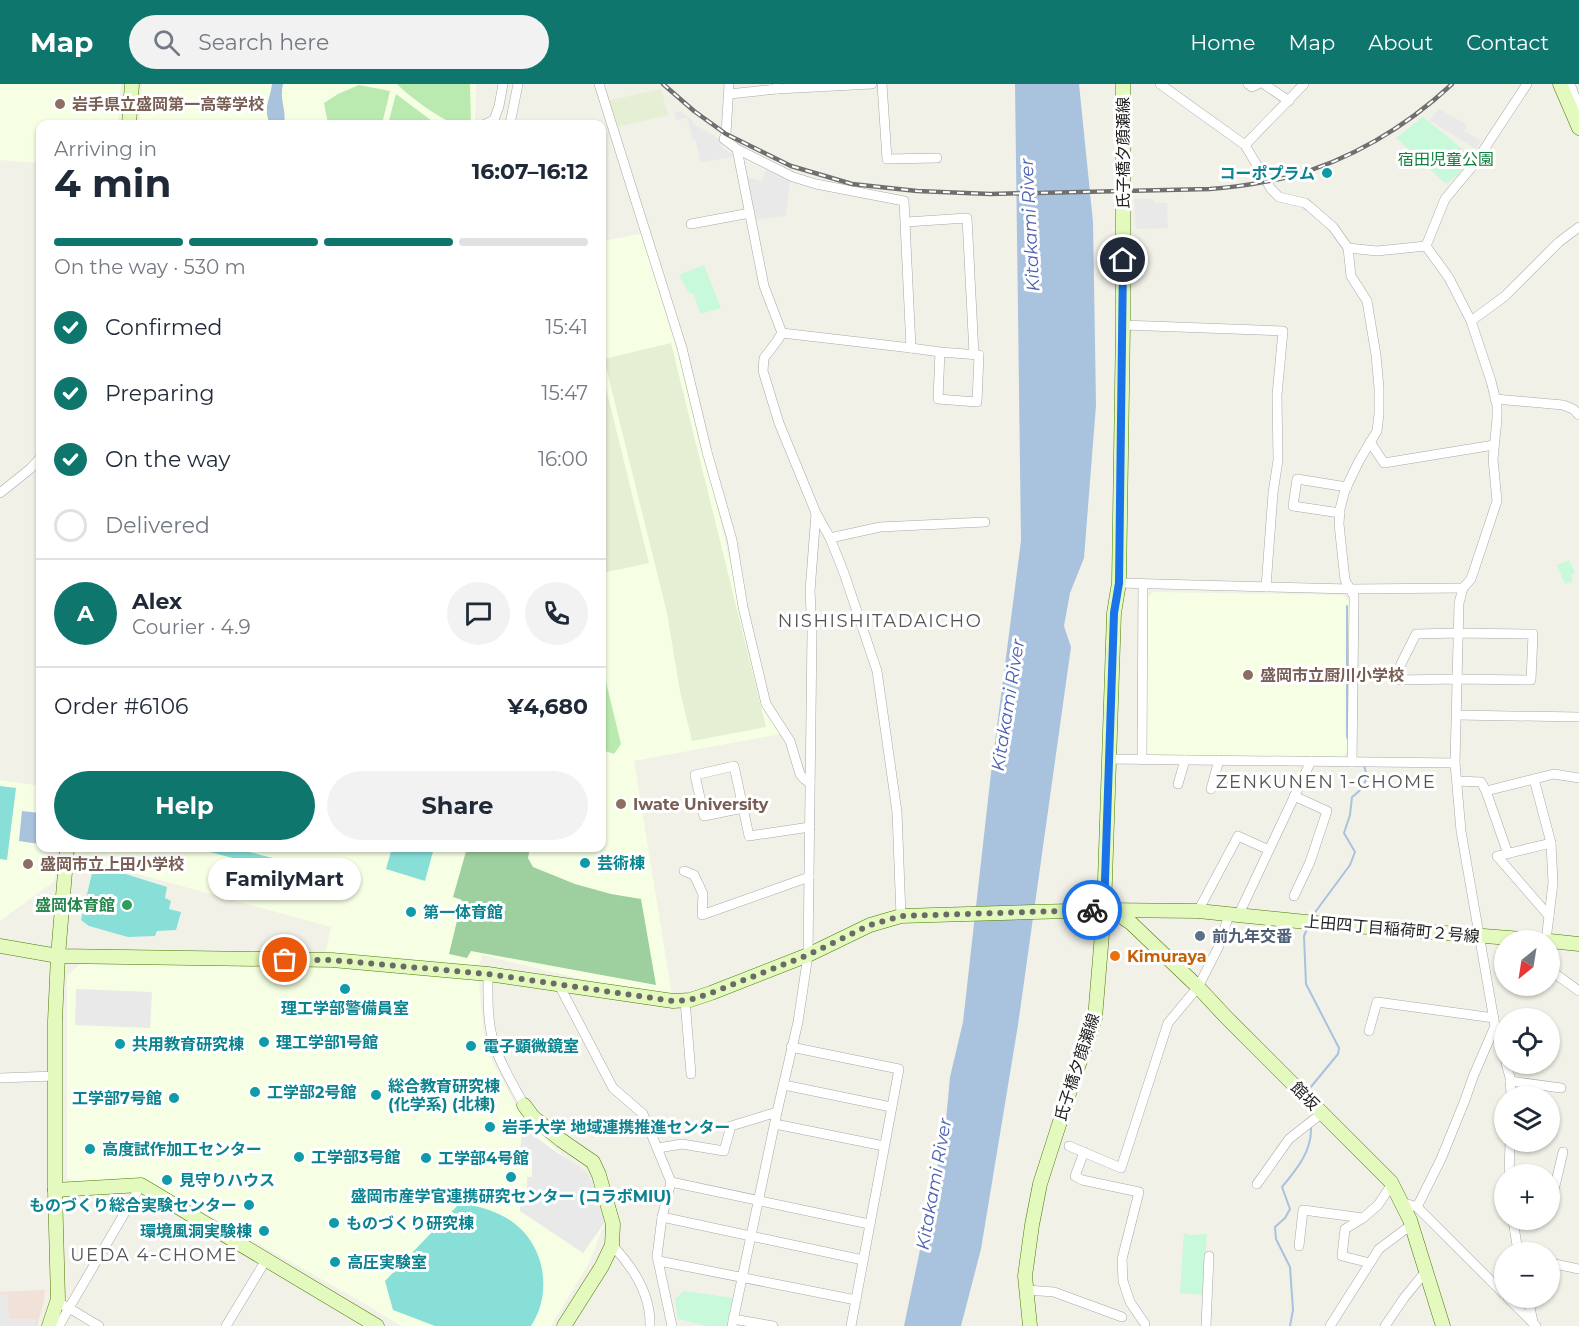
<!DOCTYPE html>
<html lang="en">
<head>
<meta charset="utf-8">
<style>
  :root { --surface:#fff; --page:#f2f2f3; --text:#1f2937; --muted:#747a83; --line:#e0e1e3; --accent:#0f766e }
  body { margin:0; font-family:Montserrat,"Noto Sans JP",sans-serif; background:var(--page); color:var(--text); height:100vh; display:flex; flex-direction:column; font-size:22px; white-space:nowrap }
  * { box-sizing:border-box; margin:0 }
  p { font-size:20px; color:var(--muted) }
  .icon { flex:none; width:33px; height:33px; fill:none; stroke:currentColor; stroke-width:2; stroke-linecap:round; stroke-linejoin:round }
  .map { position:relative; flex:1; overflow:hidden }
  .details { position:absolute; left:36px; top:36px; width:570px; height:732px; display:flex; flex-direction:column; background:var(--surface); border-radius:12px; box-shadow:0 2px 4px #0004 }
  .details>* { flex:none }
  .needle { width:39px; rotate:210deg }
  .controls { position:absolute; left:1494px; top:846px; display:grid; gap:12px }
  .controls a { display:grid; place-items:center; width:66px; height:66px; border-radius:50%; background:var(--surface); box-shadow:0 2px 4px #0004; font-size:30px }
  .pin { position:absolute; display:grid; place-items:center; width:51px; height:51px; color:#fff; margin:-26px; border:3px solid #fff; border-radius:50%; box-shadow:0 2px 6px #0007 }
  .courier { position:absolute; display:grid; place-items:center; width:60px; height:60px; margin:-30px; border:4px solid #1a73e8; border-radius:50%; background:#fff; color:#222; box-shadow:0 2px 8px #0007 }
  .bubble { position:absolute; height:42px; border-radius:21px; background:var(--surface); box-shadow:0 2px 4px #0004; font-size:20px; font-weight:700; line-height:42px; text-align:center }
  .overview em { font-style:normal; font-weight:700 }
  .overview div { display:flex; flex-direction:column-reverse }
  .overview { display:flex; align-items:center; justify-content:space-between; height:102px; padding:0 18px }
  h1 { font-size:39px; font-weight:700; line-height:45px }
  .bar { display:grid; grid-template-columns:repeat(4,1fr); gap:9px 6px; align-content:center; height:72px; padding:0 18px }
  .bar i { height:8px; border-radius:4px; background:var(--line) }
  .bar .on { background:var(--accent) }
  .bar p { grid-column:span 4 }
  .line { display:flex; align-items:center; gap:15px; padding:0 18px; border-top:2px solid var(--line) }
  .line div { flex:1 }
  .round { display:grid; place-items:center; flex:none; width:63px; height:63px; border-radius:32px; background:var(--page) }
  ol { padding:0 18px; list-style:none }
  li { display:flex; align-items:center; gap:18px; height:66px }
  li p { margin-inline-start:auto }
  li .icon { padding:6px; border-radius:50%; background:var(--accent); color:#fff; stroke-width:4 }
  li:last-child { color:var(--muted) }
  li i { width:33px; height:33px; border:3px solid var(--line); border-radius:50% }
  .button { display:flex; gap:12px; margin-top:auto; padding:12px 18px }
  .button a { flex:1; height:69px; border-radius:36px; background:var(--accent); color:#fff; font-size:24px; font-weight:700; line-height:69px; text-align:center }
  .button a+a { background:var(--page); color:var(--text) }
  header { display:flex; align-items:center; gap:36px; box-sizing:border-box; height:84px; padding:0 30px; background:var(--accent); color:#fff }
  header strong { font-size:28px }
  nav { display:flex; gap:33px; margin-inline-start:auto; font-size:21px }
  .search { width:420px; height:54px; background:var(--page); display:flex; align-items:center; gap:15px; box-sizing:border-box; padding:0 21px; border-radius:33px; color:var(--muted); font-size:22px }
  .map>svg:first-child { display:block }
  .commercial { fill:#f1e1d8 }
  .education { fill:#f6ffe3 }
  .farmland { fill:#e5efd4 }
  .grass { fill:#baeaaf }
  .forest { fill:#9dd09e }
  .park { fill:#c7f9da }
  .pitch { fill:#87dfd8 }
  .parking { fill:#e9e9e9 }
  .water { fill:#a9c2de }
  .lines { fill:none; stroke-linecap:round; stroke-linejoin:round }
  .stream { stroke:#a9c2de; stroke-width:2 }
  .street-casing { stroke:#a8a8a8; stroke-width:10 }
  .secondary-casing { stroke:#4a7a06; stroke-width:15 }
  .street { stroke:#fff; stroke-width:9 }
  .secondary { stroke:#e4f9be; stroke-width:14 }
  .rail-casing { stroke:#6f6f6f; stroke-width:4.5 }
  .rail { stroke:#fff; stroke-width:2; stroke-dasharray:7; stroke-linecap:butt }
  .done { stroke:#6a6a67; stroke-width:6; stroke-dasharray:0 10.8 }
  .route { stroke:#1a73e8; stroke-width:8 }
  .education-dot { fill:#8d6e63; stroke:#fff; stroke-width:2 }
  .culture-dot { fill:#0f9aa8; stroke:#fff; stroke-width:2 }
  .leisure-dot { fill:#2e9e5b; stroke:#fff; stroke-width:2 }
  .service-dot { fill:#5c6f8a; stroke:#fff; stroke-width:2 }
  .food-dot { fill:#e8710a; stroke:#fff; stroke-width:2 }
  .labels { text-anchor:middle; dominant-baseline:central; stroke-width:6; stroke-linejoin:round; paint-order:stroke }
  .education-label { font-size:16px; font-weight:bold; fill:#785e54; stroke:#fff; text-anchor:start }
  .street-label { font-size:16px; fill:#212121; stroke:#fff }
  .park-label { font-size:16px; fill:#0d813a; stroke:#fff }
  .culture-label { font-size:16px; font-weight:bold; fill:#0d838f; stroke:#fff; text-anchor:start }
  .leisure-label { font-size:16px; font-weight:bold; fill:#27864d; stroke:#fff; text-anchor:end }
  .service-label { font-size:16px; font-weight:bold; fill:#4e5e75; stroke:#fff; text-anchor:start }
  .food-label { font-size:16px; font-weight:bold; fill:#c56008; stroke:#fff; text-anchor:start }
  .water-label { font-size:18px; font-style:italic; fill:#4d60b1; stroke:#fff }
  .neighbourhood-label { font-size:18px; letter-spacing:1.5px; fill:#545454; stroke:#fff }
</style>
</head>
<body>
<header>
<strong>Map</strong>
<div class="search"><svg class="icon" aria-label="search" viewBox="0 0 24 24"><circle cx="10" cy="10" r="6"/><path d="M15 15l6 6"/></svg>Search here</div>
<nav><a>Home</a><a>Map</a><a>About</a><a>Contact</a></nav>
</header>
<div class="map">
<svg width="1579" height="1242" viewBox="0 0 1579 1242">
  <rect width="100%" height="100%" fill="#f1f1e8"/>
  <!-- commercial -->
  <polygon class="commercial" points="45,1206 44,1217 37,1242 0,1242 0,1208"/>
  <!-- education -->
  <g class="education">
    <polygon points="0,0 121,0 118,40 40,40 40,79 0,76"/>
    <polygon points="142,0 476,0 475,40 139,40"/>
    <polygon points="646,149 676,243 762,617 781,650 634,677 673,917 482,871 478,889 485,962 520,1030 594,1102 605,1138 589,1179 551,1242 401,1242 365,1220 143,1094 71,1098 67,1094 67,892 80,880 322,883 331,843 75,773 76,764 602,764 602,157"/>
    <polygon points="1153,508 1342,511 1351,518 1350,663 1342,674 1148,671 1144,668 1147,514"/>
    <polygon points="0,696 40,702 40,764 58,764 55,797 0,837"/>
  </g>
  <!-- farmland -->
  <g class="farmland">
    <polygon points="661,5 668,31 617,43 607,17"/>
    <polygon points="671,259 766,643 692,657 680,607 667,529 604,275"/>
    <polygon points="602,288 649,479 602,489"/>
  </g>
  <!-- grass -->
  <g class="grass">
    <path d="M397,0h73l1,40c-4,0 -10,1 -14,0 -14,-2 -51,-30 -60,-40z"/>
    <polygon points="359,1 390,7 382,40 328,40 324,19 338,10"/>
    <polygon points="396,10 436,40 388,40"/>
    <polygon points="602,596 606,598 621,660 614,670 602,666"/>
  </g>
  <!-- forest -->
  <polygon class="forest" points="467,764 530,764 528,774 533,783 575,800 611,810 641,815 656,901 471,867 467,874 449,870 462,816 453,813"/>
  <!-- park -->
  <g class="park">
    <polygon points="1423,33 1471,72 1458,91 1446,100 1396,54"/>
    <polygon points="704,181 721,224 700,230 694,210 688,208 679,191"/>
    <polygon points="1569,476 1575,489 1571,491 1573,497 1565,500 1557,481"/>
    <polygon points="1184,1149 1190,1151 1207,1150 1202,1211 1180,1209"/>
    <polygon points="684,1207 733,1214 727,1242 707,1242 678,1235 675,1215"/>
  </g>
  <!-- pitch -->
  <g class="pitch">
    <polygon points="0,702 16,704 7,776 0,775"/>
    <polygon points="195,764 233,764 296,780 293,790"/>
    <polygon points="392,764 434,764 425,797 386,785"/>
    <polygon points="100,782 167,803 165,814 171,817 169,825 181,828 176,846 157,847 155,852 128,853 89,842 81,836 92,789"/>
    <path d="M459,1120c17,1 34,6 49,15 36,22 46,72 23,107h-96l-42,-16 -8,-29z"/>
  </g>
  <!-- parking -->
  <g class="parking">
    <polygon points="1439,25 1467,41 1464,47 1481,57 1476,65 1429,36"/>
    <polygon points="681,27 691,35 694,40 722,57 721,63 734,71 732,73 703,78 700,76 696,57 693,56 687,34 676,36 674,28"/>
    <polygon points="766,86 790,96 786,132 756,136 747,93 762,97"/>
    <polygon points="1134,115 1152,115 1156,119 1167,119 1168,144 1136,145"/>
    <polygon points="76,905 152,908 150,944 75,941"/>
    <polygon points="526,1044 530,1049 556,1068 580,1083 588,1090 594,1102 605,1138 583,1169 520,1127 521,1112 527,1112 527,1093 532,1093 532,1071 521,1070 520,1067 522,1045"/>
    <polygon points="8,1210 9,1235 37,1235 34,1242 0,1242 0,1211"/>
  </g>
  <!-- water -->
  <g class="water">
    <path d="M272,0h11c-4,16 4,27 1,40h-14c-7,-16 0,-24 2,-40z"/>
    <polygon points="1015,0 1079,0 1093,138 1096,321 1084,474 1070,509 1064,542 1071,563 1018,941 981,1165 961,1242 904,1242 945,1047 950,993 963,938 991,689 1021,457"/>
    <polygon points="22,727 40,729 39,760 19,757"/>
  </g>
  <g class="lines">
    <!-- stream -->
    <g class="stream">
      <polyline points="1347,522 1347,653 1349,657"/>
      <path d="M1313,832l3,-5 34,-46 5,-13 -11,-19 6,-18 2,-18c11,-8 18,-17 12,-31"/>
      <polyline points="1308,843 1304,852 1306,900 1339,964 1338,970 1310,1004 1310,1010"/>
      <path d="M1290,1242l3,-16 -3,-43 -14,-28 -1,-12 10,-9 5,-9 -8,-22c15,-18 30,-36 29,-60"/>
    </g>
    <!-- street casing -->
    <g class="street-casing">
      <g id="street">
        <polyline points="599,0 682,264 707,368 732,456 743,523 766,620 790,657 800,690 804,695 810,699"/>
        <polyline points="729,0 726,50 724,55 737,65 764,202 782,249 777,257 764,274 763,287 779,339 816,429 810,507 812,549 808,871 798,938 777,1028 732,1242"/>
        <polyline points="882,0 887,75 937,74"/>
        <polyline points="1160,0 1245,61 1271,105 1279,113 1305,119 1310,123 1333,143 1348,164 1351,192 1367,217 1376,271 1379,304 1379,330 1377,347 1359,377 1345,406 1340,425 1339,440 1345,496 1354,512 1352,678"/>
        <polyline points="1248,0 1252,3 1258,0"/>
        <polyline points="1264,0 1289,17"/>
        <polyline points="1570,0 1579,23"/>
        <polyline points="777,5 872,0"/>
        <polyline points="729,10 777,5 777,2"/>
        <polyline points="485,40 494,36 499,22 503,0"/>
        <polyline points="510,40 518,0"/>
        <polyline points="1245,61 1304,0"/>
        <polyline points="737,65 793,93 816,100 904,117 911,264 782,249"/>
        <polyline points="906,138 967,134 974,270"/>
        <polyline points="691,140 750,129"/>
        <polyline points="1426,162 1449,194 1471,237 1491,297 1497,321 1497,335 1493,375 1497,417 1471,495 1463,504 1459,519 1455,679 1461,747 1495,942 1504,974"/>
        <polyline points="1426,162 1445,115 1475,79 1527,0"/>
        <polyline points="1348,164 1377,167 1426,162"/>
        <polyline points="1471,237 1505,212 1559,158 1579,143"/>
        <polyline points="1123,241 1283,247 1277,311 1278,376 1273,409 1266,503"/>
        <polyline points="911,264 940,268 938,315 977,318 979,271 940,268"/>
        <polyline points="1495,315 1563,321 1573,325 1579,331"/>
        <polyline points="1370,358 1384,379 1494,361"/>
        <polyline points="0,409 30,385 40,374"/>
        <polyline points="816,429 830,454 880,443 985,438"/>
        <polyline points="1340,429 1293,422 1297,395 1347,403"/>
        <polyline points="830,454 844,489 877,587 897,728 901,832"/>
        <polyline points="1119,499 1350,505 1463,504"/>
        <polygon points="1459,549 1533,550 1531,596 1458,595 1396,596 1401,580 1416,550"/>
        <polyline points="1457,631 1579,633"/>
        <polyline points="1110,675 1455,679"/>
        <polyline points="1142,676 1143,499"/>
        <polyline points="1534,695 1551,759 1497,772 1549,832 1546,856"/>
        <polyline points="1457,697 1481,698 1486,707 1554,690 1579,694"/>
        <polyline points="1178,700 1185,676"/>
        <polyline points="1211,705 1219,676"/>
        <polyline points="1486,707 1508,770"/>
        <polyline points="743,724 704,732 695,691 734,682 749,752 810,743"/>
        <polyline points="684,787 694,791 703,810 702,831 809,793"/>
        <polyline points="1294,812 1310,778 1327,727 1294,712"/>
        <polyline points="1198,827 1238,752 1269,766"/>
        <polyline points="1238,832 1311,677"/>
        <polyline points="1549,832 1553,799 1551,759"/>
        <polyline points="1550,886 1579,907"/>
        <path d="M488,890c0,22 -1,45 5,66 5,21 21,46 31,65"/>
        <polyline points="559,901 613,1004 643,1030 671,1098 662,1133 657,1172 672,1242"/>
        <polyline points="685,916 691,990"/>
        <polyline points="1369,947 1377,918 1494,934"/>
        <polyline points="791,963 899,985 851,1242"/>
        <polyline points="1506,980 1510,993 1511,1012"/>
        <polyline points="0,994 55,992"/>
        <polyline points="1510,997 1561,1004"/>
        <polyline points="784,1001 891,1023"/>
        <polyline points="775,1040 884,1062"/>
        <polyline points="1069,1062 1121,1084 1168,939 1198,903 1218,864 1229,831"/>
        <polyline points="658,1064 682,1060 724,1067 731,1042 777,1028"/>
        <polyline points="1084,1068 1075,1092 1082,1096 1139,1108 1122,1175 1123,1197 1130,1218 1145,1240"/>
        <polyline points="1509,1090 1510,1058"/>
        <polyline points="671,1098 869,1140"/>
        <polyline points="1257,1100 1289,1055 1322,1029"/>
        <polyline points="1550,1106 1554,1106 1563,1068"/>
        <polyline points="1401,1118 1417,1123 1441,1075 1465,1016 1473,993 1495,942"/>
        <polyline points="1417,1123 1504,1210"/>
        <polyline points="662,1133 863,1176"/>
        <polyline points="1363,1134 1345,1145 1342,1172 1370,1179 1379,1165 1411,1141"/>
        <polyline points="1513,1136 1518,1168"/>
        <path d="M612,1161c21,22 39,50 38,81"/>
        <polyline points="1299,1162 1303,1126 1363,1134 1378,1121 1392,1100"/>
        <polyline points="659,1177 856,1216"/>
        <polyline points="1550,1179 1579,1185"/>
        <polyline points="1026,1206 1054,1208 1122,1233"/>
        <polyline points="1508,1214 1536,1242"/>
        <polyline points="1528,1214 1533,1238"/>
        <polyline points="57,1218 69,1224 141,1101"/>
        <polyline points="733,1235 773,1242"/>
        <polyline points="59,1242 69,1224 99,1242"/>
        <polyline points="226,1242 266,1176"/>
        <polyline points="1206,1242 1209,1172"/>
        <polyline points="1330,1242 1370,1179"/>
        <polyline points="1385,1242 1404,1214 1426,1187"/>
      </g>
    </g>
    <!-- secondary casing -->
    <g class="secondary-casing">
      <g id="secondary">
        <polyline points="1560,0 1579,44"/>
        <polyline points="129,40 132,0"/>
        <polyline points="1111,828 1116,829 1131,839 1198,903 1226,933 1391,1098 1410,1136 1443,1242"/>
        <polyline points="1550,857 1579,860"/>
        <polyline points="0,862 58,872 332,876 488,890 673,917 690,916 711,909 808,871 870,841 901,832 1104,826 1198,827 1316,839 1536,856"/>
        <polyline points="524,1021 533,1033 561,1056 593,1078 599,1091 613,1140 612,1161 602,1182 564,1242"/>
        <polyline points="55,1106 141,1101 377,1242"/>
        <polyline points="49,1242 58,1215 55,1106 55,937 58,872 67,764"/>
        <polyline points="1030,1242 1025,1192 1032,1141 1040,1100 1073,997 1095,934 1104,826 1114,529 1119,499 1123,241 1123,0"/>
      </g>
    </g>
    <!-- street -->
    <use href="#street" class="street"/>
    <!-- secondary -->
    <use href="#secondary" class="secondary"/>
    <!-- rail casing -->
    <g class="rail-casing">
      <path id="rail" d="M663,0l31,27 32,23 65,32 61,18 65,7 73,3 220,-5c26,-2 52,-6 78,-12 61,-16 118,-50 164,-93"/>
    </g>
    <!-- rail -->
    <use href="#rail" class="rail"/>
  </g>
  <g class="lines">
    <!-- done -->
    <polyline class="done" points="285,876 332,876 488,890 673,917 690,916 711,909 808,871 870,841 902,832 1092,826"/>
    <!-- route -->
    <polyline class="route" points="1092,826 1104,826 1114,529 1119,499 1123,176"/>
  </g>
  <!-- markers -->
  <g class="education-dot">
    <circle cx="60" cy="20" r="6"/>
    <circle cx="1248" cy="591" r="6"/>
    <circle cx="621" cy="720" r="6"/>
    <circle cx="28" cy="780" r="6"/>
  </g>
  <g class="culture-dot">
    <circle cx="1327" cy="89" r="6"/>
    <circle cx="585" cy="779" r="6"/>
    <circle cx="411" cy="828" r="6"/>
    <circle cx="345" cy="905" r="6"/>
    <circle cx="264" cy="958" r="6"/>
    <circle cx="120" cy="960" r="6"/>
    <circle cx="471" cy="962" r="6"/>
    <circle cx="255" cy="1008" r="6"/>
    <circle cx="376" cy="1011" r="6"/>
    <circle cx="174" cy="1014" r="6"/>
    <circle cx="490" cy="1043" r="6"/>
    <circle cx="90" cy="1065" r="6"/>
    <circle cx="299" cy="1073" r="6"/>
    <circle cx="426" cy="1074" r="6"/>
    <circle cx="511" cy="1093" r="6"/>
    <circle cx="167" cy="1096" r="6"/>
    <circle cx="249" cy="1121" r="6"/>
    <circle cx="334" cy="1139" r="6"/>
    <circle cx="264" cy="1147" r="6"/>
    <circle cx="335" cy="1178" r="6"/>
  </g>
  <circle class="leisure-dot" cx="127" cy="821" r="6"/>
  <circle class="service-dot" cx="1200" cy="852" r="6"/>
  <circle class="food-dot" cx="1115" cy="872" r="6"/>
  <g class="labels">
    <!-- education labels -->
    <g class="education-label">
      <text x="72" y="20">岩手県立盛岡第一高等学校</text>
      <text x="1260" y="591">盛岡市立厨川小学校</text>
      <text x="633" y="720">Iwate University</text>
      <text x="40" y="780">盛岡市立上田小学校</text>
    </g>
    <!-- street labels -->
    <g class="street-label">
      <text transform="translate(1123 69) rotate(-90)">氏子橋夕顔瀬線</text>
      <text transform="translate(1392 845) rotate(5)">上田四丁目稲荷町２号線</text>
      <text transform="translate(1077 983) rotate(-72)">氏子橋夕顔瀬線</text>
      <text transform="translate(1305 1012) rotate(45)">館坂</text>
    </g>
    <!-- park labels -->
    <g class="park-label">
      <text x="1446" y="75">宿田児童公園</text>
    </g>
    <!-- culture labels -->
    <g class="culture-label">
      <text x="1315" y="89" text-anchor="end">コーポプラム</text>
      <text x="597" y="779">芸術棟</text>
      <text x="423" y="828">第一体育館</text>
      <text x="345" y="924" text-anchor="middle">理工学部警備員室</text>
      <text x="276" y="958">理工学部1号館</text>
      <text x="132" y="960">共用教育研究棟</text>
      <text x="483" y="962">電子顕微鏡室</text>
      <text x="388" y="1002">総合教育研究棟<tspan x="388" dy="18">(化学系) (北棟)</tspan></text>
      <text x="267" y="1008">工学部2号館</text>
      <text x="162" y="1014" text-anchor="end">工学部7号館</text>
      <text x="502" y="1043">岩手大学 地域連携推進センター</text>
      <text x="102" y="1065">高度試作加工センター</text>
      <text x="311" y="1073">工学部3号館</text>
      <text x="438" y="1074">工学部4号館</text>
      <text x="179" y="1096">見守りハウス</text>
      <text x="511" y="1112" text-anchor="middle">盛岡市産学官連携研究センター (コラボMIU)</text>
      <text x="237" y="1121" text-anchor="end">ものづくり総合実験センター</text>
      <text x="346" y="1139">ものづくり研究棟</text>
      <text x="252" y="1147" text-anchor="end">環境風洞実験棟</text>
      <text x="347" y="1178">高圧実験室</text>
    </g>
    <!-- leisure labels -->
    <g class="leisure-label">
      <text x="115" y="821">盛岡体育館</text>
    </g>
    <!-- service labels -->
    <g class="service-label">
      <text x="1212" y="852">前九年交番</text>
    </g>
    <!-- food labels -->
    <g class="food-label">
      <text x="1127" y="872">Kimuraya</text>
    </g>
    <!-- water labels -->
    <g class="water-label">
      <text transform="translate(1030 141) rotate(-93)">Kitakami River</text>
      <text transform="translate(1008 621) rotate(-81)">Kitakami River</text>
      <text transform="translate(934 1100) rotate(-80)">Kitakami River</text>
    </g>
    <!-- neighbourhood labels -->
    <g class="neighbourhood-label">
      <text x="880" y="537">NISHISHITADAICHO</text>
      <text x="1326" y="698">ZENKUNEN 1-CHOME</text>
      <text x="154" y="1171">UEDA 4-CHOME</text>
    </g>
  </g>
</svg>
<div class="controls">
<a><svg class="needle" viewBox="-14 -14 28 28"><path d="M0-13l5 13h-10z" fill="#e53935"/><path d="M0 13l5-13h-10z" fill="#747a83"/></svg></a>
<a><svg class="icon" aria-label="locate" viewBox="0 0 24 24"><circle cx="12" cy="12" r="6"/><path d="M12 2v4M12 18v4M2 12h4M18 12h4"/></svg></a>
<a><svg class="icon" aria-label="layers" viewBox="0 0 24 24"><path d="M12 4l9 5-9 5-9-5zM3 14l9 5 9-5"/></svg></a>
<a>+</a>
<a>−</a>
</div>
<div class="pin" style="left:285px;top:876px;background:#ea580c"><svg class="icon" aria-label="bag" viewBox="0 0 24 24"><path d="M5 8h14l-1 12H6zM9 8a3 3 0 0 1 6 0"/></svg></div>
<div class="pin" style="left:1123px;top:176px;background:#1f2937"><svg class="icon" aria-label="home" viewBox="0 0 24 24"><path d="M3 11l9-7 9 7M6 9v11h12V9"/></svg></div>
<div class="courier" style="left:1092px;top:826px"><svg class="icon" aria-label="bike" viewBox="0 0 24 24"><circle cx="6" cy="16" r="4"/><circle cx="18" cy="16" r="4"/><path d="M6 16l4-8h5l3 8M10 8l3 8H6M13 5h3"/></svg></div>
<div class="bubble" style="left:208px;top:774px;width:153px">FamilyMart</div>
<section class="details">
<div class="overview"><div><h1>4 min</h1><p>Arriving in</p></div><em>16:07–16:12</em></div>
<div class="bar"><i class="on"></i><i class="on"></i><i class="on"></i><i></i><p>On the way · 530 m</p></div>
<ol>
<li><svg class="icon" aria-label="check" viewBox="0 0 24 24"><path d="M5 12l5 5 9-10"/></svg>Confirmed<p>15:41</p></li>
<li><svg class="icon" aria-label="check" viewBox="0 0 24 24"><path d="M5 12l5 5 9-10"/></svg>Preparing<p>15:47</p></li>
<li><svg class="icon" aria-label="check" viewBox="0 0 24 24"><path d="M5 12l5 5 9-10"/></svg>On the way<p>16:00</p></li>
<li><i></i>Delivered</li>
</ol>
<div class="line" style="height:108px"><b class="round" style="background:var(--accent);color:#fff">A</b><div><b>Alex</b><p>Courier · 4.9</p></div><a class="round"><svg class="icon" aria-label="chat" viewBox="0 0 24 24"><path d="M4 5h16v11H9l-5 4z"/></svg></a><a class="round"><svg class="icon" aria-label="phone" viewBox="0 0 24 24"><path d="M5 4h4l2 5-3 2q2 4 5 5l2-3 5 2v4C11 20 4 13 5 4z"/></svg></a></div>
<div class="line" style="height:78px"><div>Order #6106</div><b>¥4,680</b></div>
<div class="button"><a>Help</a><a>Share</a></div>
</section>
</div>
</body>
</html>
